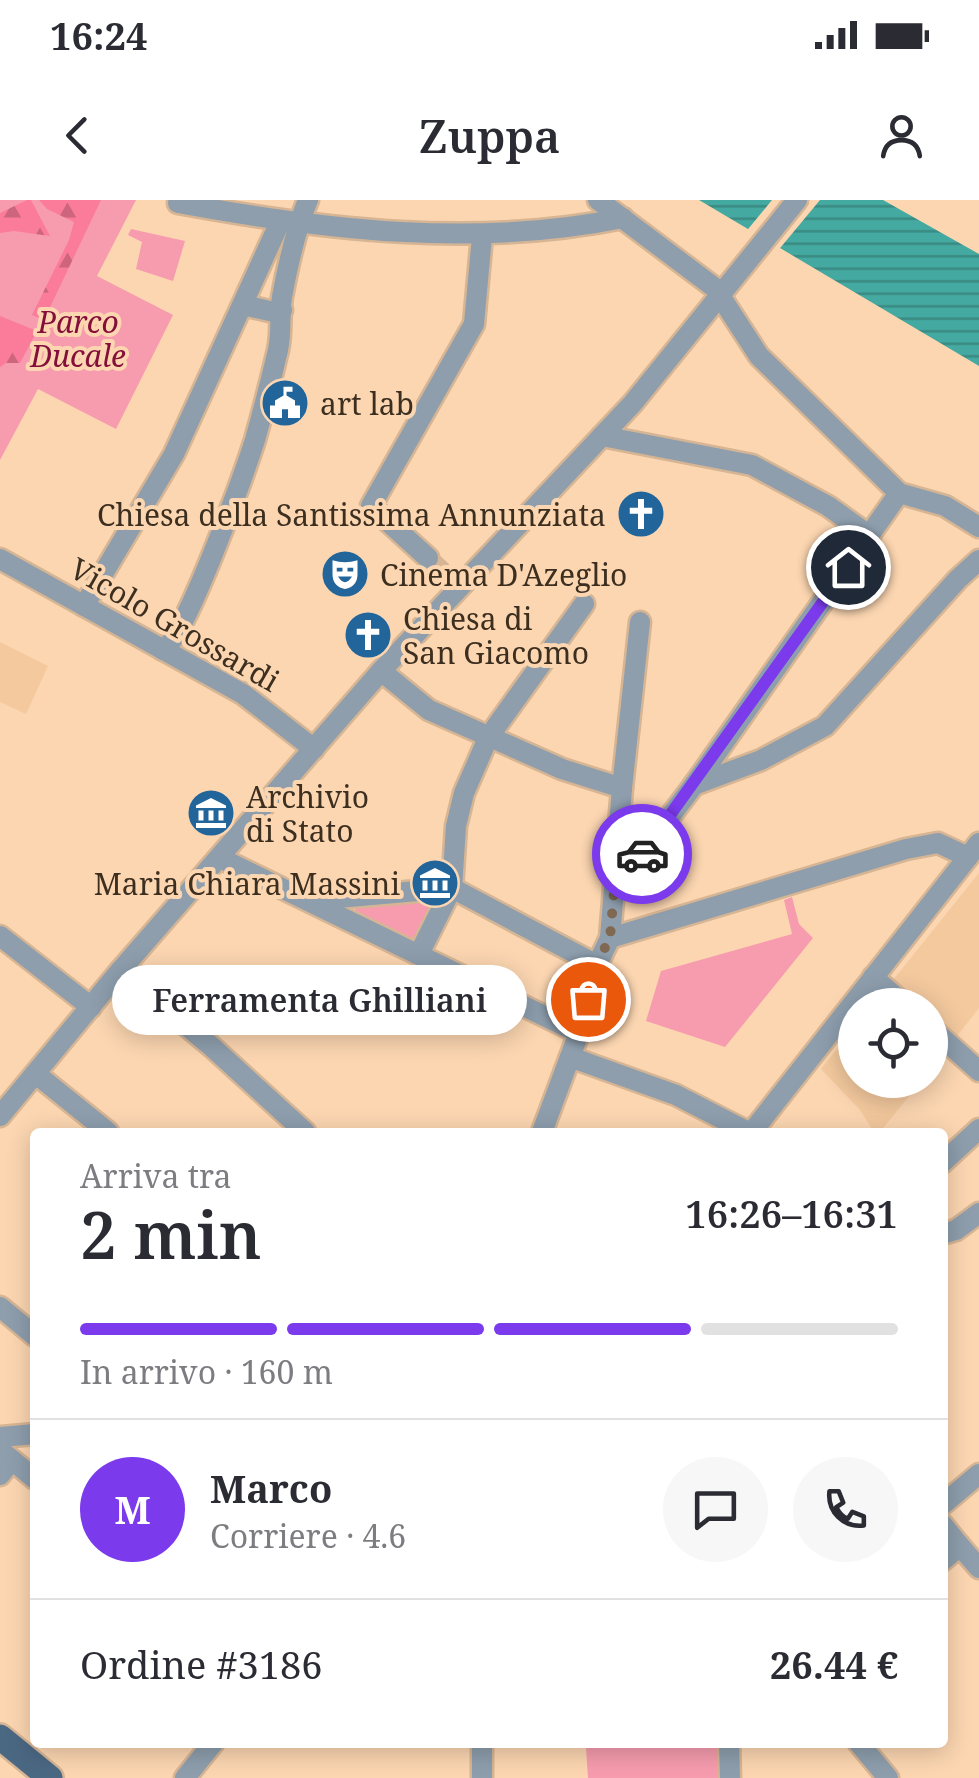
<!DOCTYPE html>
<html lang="it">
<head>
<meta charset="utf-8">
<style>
  :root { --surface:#fff; --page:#f7f7f7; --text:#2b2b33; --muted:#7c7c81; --line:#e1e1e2; --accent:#7c3aed }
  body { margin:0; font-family:"Noto Serif",serif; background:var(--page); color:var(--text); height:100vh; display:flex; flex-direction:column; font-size:38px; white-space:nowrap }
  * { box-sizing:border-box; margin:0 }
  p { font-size:32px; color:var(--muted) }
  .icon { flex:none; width:55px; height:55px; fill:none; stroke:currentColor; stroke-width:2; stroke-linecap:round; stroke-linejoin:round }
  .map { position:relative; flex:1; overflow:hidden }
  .drawer { position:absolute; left:30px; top:928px; width:918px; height:620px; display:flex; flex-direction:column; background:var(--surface); border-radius:10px; box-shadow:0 5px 25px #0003 }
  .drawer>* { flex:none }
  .tools { position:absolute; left:838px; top:788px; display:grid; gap:20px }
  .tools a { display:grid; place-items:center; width:110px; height:110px; border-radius:50%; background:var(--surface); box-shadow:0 5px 25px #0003; font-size:50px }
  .pin { position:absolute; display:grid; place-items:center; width:85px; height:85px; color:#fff; margin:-42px; border:5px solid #fff; border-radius:50%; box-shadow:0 2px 10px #0007 }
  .courier { position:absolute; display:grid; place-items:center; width:100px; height:100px; margin:-50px; border:8px solid #7c3aed; border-radius:50%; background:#fff; color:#222; box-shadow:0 2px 12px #0007 }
  .bubble { position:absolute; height:70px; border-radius:35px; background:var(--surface); box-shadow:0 5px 25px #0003; font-size:32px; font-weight:600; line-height:70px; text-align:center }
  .headline em { font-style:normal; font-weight:600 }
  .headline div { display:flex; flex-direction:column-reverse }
  .headline { display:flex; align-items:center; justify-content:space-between; height:170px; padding:0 50px }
  h1 { font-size:65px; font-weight:600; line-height:75px }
  .bar { display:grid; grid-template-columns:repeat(4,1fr); gap:15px 10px; align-content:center; height:120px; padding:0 50px }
  .bar i { height:12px; border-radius:8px; background:var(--line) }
  .bar .selected { background:var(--accent) }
  .bar p { grid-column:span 4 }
  .line { display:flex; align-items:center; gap:25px; padding:0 50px; border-top:2px solid var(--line) }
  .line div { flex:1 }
  .round { display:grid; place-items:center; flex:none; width:105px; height:105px; border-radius:52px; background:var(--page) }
  .status { display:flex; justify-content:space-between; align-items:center; height:70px; padding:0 50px; background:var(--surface); direction:ltr }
  .status svg { height:28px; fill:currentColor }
  header { display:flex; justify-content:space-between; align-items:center; height:130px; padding:0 50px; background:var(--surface); font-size:45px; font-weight:600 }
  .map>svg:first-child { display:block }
  .built { fill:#f4c99e }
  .green { fill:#f69cae }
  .forest { fill:url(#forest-firs) }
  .water { fill:url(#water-rules) }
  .pier { fill:#fcd6b1 }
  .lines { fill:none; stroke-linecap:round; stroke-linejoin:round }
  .minor-tunnel { stroke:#d6b594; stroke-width:20; stroke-dasharray:20 10; stroke-linecap:butt }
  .minor-casing { stroke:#d6b594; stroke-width:25 }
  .major-casing { stroke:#d6b594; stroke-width:30 }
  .minor { stroke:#8e9ead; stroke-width:20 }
  .major { stroke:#4b6883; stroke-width:25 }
  .done { stroke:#806953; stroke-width:10; stroke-dasharray:0 18 }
  .route { stroke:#7c3aed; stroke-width:12 }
  .labels { text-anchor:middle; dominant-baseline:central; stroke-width:8; stroke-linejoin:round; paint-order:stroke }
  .park-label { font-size:30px; font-style:italic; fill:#840f3a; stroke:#fcd6b1 }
  .poi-label { font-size:30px; fill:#3d2f20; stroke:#fcd6b1; text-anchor:start }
  .street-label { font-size:30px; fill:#3d2f20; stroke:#fcd6b1 }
</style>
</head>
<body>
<div class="status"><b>16:24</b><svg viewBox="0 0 49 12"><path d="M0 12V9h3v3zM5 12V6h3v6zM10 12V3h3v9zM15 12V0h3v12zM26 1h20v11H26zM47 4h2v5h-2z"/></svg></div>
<header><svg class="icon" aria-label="back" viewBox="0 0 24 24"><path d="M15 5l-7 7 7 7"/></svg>Zuppa<svg class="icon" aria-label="person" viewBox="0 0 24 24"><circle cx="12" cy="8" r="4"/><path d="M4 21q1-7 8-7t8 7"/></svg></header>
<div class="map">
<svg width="979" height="1578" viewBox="0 0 979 1578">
  <defs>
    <pattern id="forest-firs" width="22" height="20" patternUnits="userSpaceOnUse" patternTransform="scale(2.5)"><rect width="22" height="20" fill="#fb7b9a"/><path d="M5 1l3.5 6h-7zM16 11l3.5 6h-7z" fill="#cc657d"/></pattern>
    <pattern id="water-rules" width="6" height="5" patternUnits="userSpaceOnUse" patternTransform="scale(2.5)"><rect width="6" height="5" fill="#44a9a0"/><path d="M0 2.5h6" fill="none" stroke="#3a8a82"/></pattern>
  </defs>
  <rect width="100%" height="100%" fill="#fcd6b1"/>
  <!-- built -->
  <g class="built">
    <polygon points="0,442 48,466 26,514 0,502"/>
    <polygon points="979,673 979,808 930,870 930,805 873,805"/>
    <polygon points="855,827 855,880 922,880 880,932 874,932 860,910 821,869"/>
  </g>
  <!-- green -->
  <g class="green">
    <polygon points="0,0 136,0 97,76 173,115 116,229 38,189 0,260"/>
    <polygon points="131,29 185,41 173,81 136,69 142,42 128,35"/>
    <polygon points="423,695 431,704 411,743 354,715 358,699"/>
    <polygon points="792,697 799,724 813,738 725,847 646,821 661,771 792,734 784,700"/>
    <polygon points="556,1543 719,1543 723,1548 725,1578 588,1578 586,1548 556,1548"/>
  </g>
  <!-- forest -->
  <g class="forest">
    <polygon points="27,0 31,0 50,36 14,31 0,33 0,13"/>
    <polygon points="39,0 101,0 44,120 32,115 69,40 74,22 47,9"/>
    <polygon points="0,116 37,131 20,163 6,163 0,167"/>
  </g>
  <!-- water -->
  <polygon class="water" points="699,0 883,0 979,54 979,166"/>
  <!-- pier -->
  <polygon class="pier" points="772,0 820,0 776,53 744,34"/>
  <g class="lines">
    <!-- minor-tunnel -->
    <polyline class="minor-tunnel" points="428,358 450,379"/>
    <!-- minor casing -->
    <g class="minor-casing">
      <g id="minor">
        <polyline points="598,0 715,88 759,156 899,293 945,306 979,327"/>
        <path d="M178,3c147,27 298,45 445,15"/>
        <polyline points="243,105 274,112 282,110"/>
        <polyline points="602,236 752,265 828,306 870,336"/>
        <polyline points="428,358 371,306 474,124 482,36"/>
        <polyline points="0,359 243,494 314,549"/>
        <polyline points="84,406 174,254 280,22"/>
        <path d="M163,450c21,-9 82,-179 92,-210 8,-29 16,-60 23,-90 4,-18 1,-35 4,-53 6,-33 13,-66 26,-97"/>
        <polyline points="381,471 429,510 562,569 622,588"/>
        <polyline points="694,585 761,560 825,526 958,379 979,360"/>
        <polyline points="220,658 579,833"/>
        <polyline points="452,688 597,765"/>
        <polyline points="615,689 694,585 899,293"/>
        <polyline points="315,700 452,688"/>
        <polyline points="0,736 91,807"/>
        <polyline points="610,738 906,649 938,643 968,657"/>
        <polyline points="419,754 452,688 456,626 464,593 488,538 584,404"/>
        <polyline points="120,771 211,846 305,932"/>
        <polyline points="873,777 905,805"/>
        <polyline points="930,827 979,871"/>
        <polyline points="570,857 676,895 748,932"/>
        <polyline points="36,874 108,932"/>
        <polyline points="0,916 120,771 381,471 633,203 797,0"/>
        <polyline points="542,932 579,833 597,765 610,738 622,588 640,422"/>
        <polyline points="752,932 979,643"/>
        <polyline points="942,963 979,929"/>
        <polyline points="942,1034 956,1030 979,1013"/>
        <polyline points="0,1107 35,1136"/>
        <polyline points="0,1237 35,1234"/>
        <polyline points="0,1250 12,1260 0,1275"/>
        <polyline points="12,1260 35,1279"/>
        <polyline points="942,1305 979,1274"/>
        <polyline points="942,1324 960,1346 942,1361"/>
        <polyline points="960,1346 979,1368"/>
        <polyline points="482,1542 482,1578"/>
        <polyline points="729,1542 730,1578"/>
        <polyline points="858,1542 888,1578"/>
        <polyline points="185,1578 214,1542"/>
      </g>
    </g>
    <!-- major casing -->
    <g class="major-casing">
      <polyline id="major" points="0,1537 50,1578"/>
    </g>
    <!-- minor -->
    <use href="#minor" class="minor"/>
    <!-- major -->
    <use href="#major" class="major"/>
  </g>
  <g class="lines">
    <!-- done -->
    <polyline class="done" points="588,799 596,765 610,738 614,691 642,654"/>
    <!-- route -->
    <polyline class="route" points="642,654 848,367"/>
  </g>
  <!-- icons -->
  <defs>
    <g id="civic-disc" transform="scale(2.5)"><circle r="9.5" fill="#21659a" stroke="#fcd6b1"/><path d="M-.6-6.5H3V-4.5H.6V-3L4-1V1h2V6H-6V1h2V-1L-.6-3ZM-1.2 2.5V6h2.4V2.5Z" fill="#fff"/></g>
    <g id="church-disc" transform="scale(2.5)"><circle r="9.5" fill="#21659a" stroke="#fcd6b1"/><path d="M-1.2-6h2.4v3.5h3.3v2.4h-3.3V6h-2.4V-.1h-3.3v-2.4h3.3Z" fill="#fff"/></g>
    <g id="theatre-disc" transform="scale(2.5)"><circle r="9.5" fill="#21659a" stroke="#fcd6b1"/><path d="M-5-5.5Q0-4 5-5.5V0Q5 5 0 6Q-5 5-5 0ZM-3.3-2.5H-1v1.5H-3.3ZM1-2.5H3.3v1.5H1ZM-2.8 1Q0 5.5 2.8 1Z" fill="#fff"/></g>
    <g id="museum-disc" transform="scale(2.5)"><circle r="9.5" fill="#21659a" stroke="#fcd6b1"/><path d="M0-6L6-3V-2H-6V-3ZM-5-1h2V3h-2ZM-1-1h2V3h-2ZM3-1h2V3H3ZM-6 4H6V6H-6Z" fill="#fff"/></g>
  </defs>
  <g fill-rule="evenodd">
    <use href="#civic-disc" x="285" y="203"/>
    <use href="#church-disc" x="641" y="314"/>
    <use href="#theatre-disc" x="345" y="374"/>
    <use href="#church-disc" x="368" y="435"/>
    <use href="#museum-disc" x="211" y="613"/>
    <use href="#museum-disc" x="435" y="683"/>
  </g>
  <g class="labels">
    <!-- park labels -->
    <g class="park-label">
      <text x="78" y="121">Parco<tspan x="78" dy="34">Ducale</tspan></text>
    </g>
    <!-- poi labels -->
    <g class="poi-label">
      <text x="320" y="203">art lab</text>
      <text x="606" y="314" text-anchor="end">Chiesa della Santissima Annunziata</text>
      <text x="380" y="374">Cinema D'Azeglio</text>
      <text x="403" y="418">Chiesa di<tspan x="403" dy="34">San Giacomo</tspan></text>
      <text x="246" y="596">Archivio<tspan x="246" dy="34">di Stato</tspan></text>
      <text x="400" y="683" text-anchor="end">Maria Chiara Massini</text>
    </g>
    <!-- street labels -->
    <g class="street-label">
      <text transform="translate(175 424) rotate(30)">Vicolo Grossardi</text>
    </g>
  </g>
</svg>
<div class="tools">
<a><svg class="icon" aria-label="locate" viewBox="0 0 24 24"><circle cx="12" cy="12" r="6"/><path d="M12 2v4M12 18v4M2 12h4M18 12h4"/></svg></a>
</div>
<div class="pin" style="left:588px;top:799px;background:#ea580c"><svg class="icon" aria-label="bag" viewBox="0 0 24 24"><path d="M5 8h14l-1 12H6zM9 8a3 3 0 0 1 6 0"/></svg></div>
<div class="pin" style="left:848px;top:367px;background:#1f2937"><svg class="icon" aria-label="home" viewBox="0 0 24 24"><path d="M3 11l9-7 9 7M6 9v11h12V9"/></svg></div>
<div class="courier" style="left:642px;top:654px"><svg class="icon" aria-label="car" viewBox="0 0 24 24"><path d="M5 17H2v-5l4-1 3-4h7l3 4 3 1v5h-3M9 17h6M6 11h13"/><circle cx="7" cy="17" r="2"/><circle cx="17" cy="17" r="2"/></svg></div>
<div class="bubble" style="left:112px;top:765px;width:415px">Ferramenta Ghilliani</div>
<section class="drawer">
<div class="headline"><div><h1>2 min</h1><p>Arriva tra</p></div><em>16:26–16:31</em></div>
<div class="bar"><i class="selected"></i><i class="selected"></i><i class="selected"></i><i></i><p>In arrivo · 160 m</p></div>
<div class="line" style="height:180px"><b class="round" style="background:var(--accent);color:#fff">M</b><div><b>Marco</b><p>Corriere · 4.6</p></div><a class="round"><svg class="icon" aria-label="chat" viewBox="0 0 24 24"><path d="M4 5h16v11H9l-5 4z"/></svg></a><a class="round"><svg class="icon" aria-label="phone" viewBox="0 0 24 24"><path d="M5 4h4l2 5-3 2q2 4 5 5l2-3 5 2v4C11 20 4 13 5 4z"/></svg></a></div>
<div class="line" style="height:130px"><div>Ordine #3186</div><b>26.44 €</b></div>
</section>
</div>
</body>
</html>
